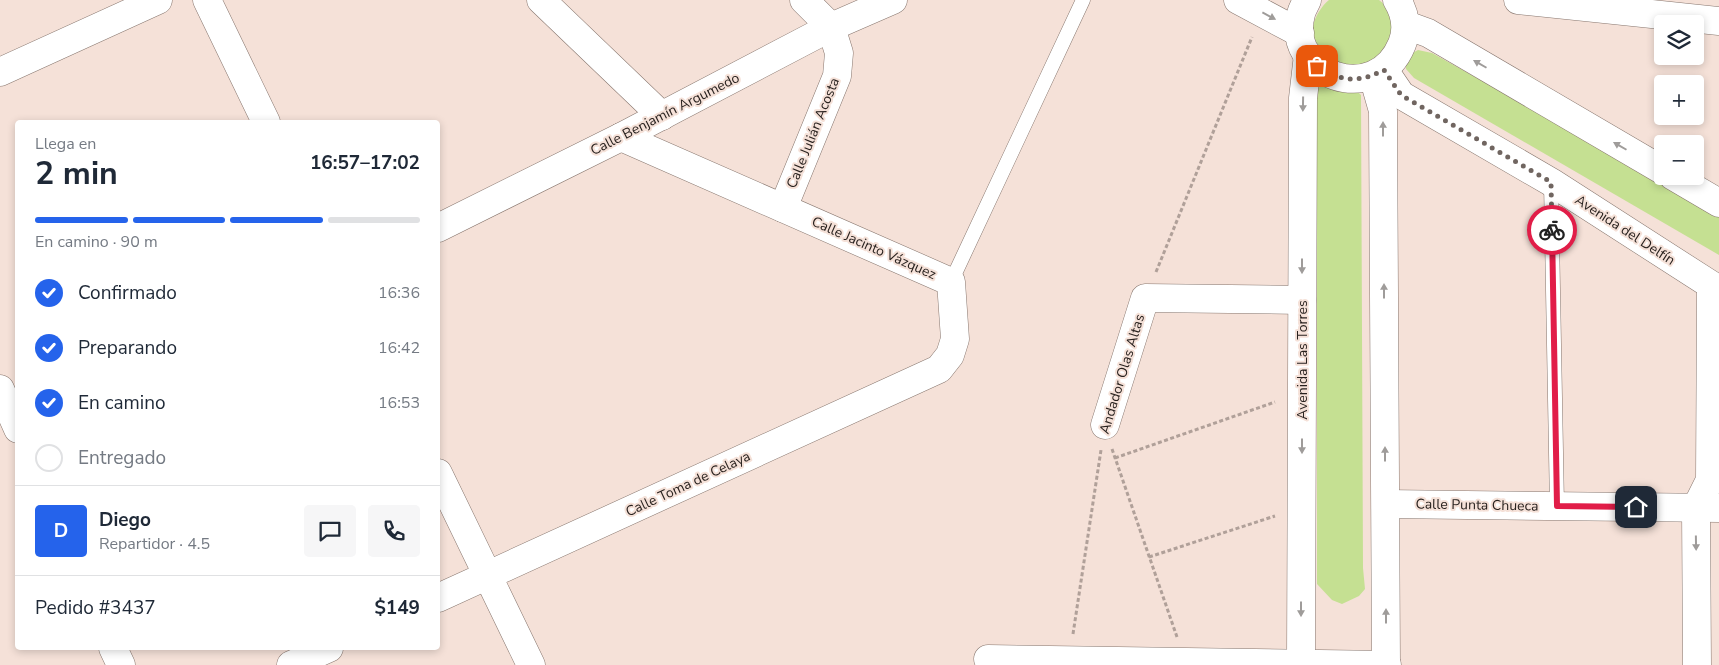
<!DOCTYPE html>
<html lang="es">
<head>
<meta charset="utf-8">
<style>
  :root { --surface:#fff; --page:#f6f6f7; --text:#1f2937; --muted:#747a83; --line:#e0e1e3; --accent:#2563eb }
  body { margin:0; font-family:"Nunito Sans",sans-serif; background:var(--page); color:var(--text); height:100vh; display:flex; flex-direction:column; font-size:19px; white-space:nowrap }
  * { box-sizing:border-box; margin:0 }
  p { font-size:16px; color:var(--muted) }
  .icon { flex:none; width:28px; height:28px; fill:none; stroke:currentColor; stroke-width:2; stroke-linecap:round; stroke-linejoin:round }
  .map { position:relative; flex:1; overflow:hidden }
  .side { position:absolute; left:15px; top:120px; width:425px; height:530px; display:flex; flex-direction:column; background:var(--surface); border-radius:5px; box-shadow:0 2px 8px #0003 }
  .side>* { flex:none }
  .tools { position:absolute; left:1654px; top:15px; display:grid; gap:10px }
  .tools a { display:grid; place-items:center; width:50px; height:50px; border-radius:5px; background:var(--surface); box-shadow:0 2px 8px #0003; font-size:25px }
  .pin { position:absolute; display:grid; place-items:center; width:42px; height:42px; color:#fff; margin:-21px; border-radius:10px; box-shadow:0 2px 8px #0006 }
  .courier { position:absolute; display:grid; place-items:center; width:50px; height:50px; margin:-25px; border:4px solid #e11d48; border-radius:50%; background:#fff; color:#222; box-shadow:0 1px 6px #0007 }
  .head em { font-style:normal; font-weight:700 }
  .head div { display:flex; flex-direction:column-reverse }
  .head { display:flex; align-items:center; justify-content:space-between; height:85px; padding:0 20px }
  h1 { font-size:32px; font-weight:700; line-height:38px }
  .bar { display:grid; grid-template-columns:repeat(4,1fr); gap:8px 5px; align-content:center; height:60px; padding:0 20px }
  .bar i { height:6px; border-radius:4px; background:var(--line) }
  .bar .on { background:var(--accent) }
  .bar p { grid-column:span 4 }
  .line { display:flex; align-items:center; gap:12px; padding:0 20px; border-top:1px solid var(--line) }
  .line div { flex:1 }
  .round { display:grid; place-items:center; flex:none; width:52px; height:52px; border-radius:5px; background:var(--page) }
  ol { padding:0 20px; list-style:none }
  li { display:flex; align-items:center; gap:15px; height:55px }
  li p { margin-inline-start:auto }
  li .icon { padding:5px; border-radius:50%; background:var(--accent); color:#fff; stroke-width:4 }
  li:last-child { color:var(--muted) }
  li i { width:28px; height:28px; border:2px solid var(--line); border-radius:50% }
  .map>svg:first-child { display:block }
  .green { fill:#c5e092 }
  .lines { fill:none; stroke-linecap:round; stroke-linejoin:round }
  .lane-casing { stroke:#87766e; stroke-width:15 }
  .street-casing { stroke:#87766e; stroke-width:29 }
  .secondary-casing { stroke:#87766e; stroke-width:29 }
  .path { stroke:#b0a099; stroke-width:3; stroke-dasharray:4 2.5; stroke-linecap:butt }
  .lane { stroke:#fff; stroke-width:14 }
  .street { stroke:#fff; stroke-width:28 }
  .secondary { stroke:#fff; stroke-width:28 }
  .oneway { fill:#9f9c9a }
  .done { stroke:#706560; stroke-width:5; stroke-dasharray:0 9 }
  .route { stroke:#e11d48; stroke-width:6 }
  .labels { text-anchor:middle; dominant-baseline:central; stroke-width:4; stroke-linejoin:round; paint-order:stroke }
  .street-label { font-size:14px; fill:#29221f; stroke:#f5e1d8 }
</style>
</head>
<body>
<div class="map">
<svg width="1719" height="665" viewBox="0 0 1719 665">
  <rect width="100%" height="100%" fill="#f5e1d8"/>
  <!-- green -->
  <g class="green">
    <path d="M1329,0h50c26,19 11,40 1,63l-38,8c-5,-5 -25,-22 -28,-28 -6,-15 4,-34 15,-43z"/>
    <polygon points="1418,50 1432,53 1601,147 1719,217 1719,255 1414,78 1406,69 1405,61 1409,55"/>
    <polygon points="1325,83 1354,88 1361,95 1363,568 1365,589 1359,596 1342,604 1332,600 1317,584 1317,89"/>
  </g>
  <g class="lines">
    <!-- lane casing -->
    <g class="lane-casing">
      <g id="lane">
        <polyline points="1551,182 1557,506"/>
        <polyline points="951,282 1083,0"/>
      </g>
    </g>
    <!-- street casing -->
    <g class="street-casing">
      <g id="street">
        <polyline points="207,0 266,122"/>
        <polyline points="541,0 662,116"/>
        <polyline points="1518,0 1719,21"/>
        <polyline points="0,72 158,0"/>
        <polyline points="783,208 837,76 839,53 831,27 804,0"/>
        <polyline points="438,228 621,137 831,27 893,0"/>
        <polyline points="0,389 18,429"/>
        <polyline points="1105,425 1145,298 1302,300"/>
        <polyline points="438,473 531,665"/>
        <polyline points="1386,504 1719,508"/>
        <polyline points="438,598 939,369 950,355 955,339 951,282 621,137"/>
        <polyline points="113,648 121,665"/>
        <polyline points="988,659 1387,665"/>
        <polyline points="291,665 329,648"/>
        <polyline points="1697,665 1696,508 1710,480 1711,286"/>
      </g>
    </g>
    <!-- secondary casing -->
    <g class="secondary-casing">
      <g id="secondary">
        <polyline points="1238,0 1300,33"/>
        <path d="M1307,0c-2,5 -5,9 -6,14 -17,61 75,94 101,30 6,-15 3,-31 -5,-44"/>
        <polyline points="1406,25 1428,33 1662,170"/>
        <polyline points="1384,70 1401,95 1551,182 1719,290"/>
        <polyline points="1373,76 1383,111 1386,665"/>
        <polyline points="1673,176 1719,203"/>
        <polyline points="1301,665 1303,98 1308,55"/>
      </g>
    </g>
    <!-- path -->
    <g class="path">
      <polyline points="1156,272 1252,37"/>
      <polyline points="1112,449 1177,637"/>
      <polyline points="1115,458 1275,402"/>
      <polyline points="1149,557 1275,516"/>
      <polyline points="1073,634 1101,450"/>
    </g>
    <!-- lane -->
    <use href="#lane" class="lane"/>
    <!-- street -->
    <use href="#street" class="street"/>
    <!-- secondary -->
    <use href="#secondary" class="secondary"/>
  </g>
  <!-- one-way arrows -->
  <defs><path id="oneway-solid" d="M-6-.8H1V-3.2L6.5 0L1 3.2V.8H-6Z" transform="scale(1.25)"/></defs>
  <g class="oneway">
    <use href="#oneway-solid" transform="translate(1269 16) rotate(28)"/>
    <use href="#oneway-solid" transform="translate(1480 64) rotate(-150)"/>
    <use href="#oneway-solid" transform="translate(1303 104) rotate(91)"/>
    <use href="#oneway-solid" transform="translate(1383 129) rotate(-90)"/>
    <use href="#oneway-solid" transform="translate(1620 146) rotate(-150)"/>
    <use href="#oneway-solid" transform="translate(1302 266) rotate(90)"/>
    <use href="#oneway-solid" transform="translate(1384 291) rotate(-90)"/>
    <use href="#oneway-solid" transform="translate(1302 446) rotate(90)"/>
    <use href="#oneway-solid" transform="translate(1385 454) rotate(-90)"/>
    <use href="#oneway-solid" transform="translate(1696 543) rotate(89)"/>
    <use href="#oneway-solid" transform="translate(1301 609) rotate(90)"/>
    <use href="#oneway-solid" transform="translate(1386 616) rotate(-90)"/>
  </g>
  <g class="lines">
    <!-- done -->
    <path class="done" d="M1317,66c24,16 42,17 67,4l17,25 150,87 1,48"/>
    <!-- route -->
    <polyline class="route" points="1552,230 1557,506 1636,507"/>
  </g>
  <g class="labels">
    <!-- street labels -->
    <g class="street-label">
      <text transform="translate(665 114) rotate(-27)">Calle Benjamín Argumedo</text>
      <text transform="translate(813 133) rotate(-68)">Calle Julián Acosta</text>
      <text transform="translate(1625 230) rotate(33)">Avenida del Delfín</text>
      <text transform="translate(874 248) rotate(24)">Calle Jacinto Vázquez</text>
      <text transform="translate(1302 360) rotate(-90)">Avenida Las Torres</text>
      <text transform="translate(1122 374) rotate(-73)">Andador Olas Altas</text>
      <text transform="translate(688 484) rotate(-25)">Calle Toma de Celaya</text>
      <text transform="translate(1477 505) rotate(1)">Calle Punta Chueca</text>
    </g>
  </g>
</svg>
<div class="tools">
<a><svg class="icon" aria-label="layers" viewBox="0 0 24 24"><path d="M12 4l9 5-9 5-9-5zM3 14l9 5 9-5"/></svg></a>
<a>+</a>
<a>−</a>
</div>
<div class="pin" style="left:1317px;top:66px;background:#ea580c"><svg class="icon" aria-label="bag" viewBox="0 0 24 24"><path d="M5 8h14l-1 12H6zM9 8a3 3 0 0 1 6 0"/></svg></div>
<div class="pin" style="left:1636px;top:507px;background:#1f2937"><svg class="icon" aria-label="home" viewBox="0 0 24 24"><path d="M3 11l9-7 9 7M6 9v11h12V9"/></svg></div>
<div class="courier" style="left:1552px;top:230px"><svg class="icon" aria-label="bike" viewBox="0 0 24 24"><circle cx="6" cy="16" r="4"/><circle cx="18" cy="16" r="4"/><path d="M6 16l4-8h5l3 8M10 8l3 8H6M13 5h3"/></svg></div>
<section class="side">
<div class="head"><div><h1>2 min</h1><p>Llega en</p></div><em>16:57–17:02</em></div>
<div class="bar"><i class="on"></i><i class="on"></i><i class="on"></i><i></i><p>En camino · 90 m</p></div>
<ol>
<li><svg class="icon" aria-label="check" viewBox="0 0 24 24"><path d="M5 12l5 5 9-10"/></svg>Confirmado<p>16:36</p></li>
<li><svg class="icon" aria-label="check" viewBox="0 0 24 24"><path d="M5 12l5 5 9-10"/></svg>Preparando<p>16:42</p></li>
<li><svg class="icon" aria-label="check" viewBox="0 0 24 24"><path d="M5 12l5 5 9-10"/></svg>En camino<p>16:53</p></li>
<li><i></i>Entregado</li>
</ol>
<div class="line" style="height:90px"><b class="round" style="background:var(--accent);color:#fff">D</b><div><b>Diego</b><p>Repartidor · 4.5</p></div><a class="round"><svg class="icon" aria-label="chat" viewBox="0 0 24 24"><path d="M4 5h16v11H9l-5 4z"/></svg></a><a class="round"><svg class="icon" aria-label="phone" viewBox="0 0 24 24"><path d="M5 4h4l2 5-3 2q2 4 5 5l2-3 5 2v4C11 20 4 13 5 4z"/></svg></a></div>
<div class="line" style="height:65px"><div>Pedido #3437</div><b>$149</b></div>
</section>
</div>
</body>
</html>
